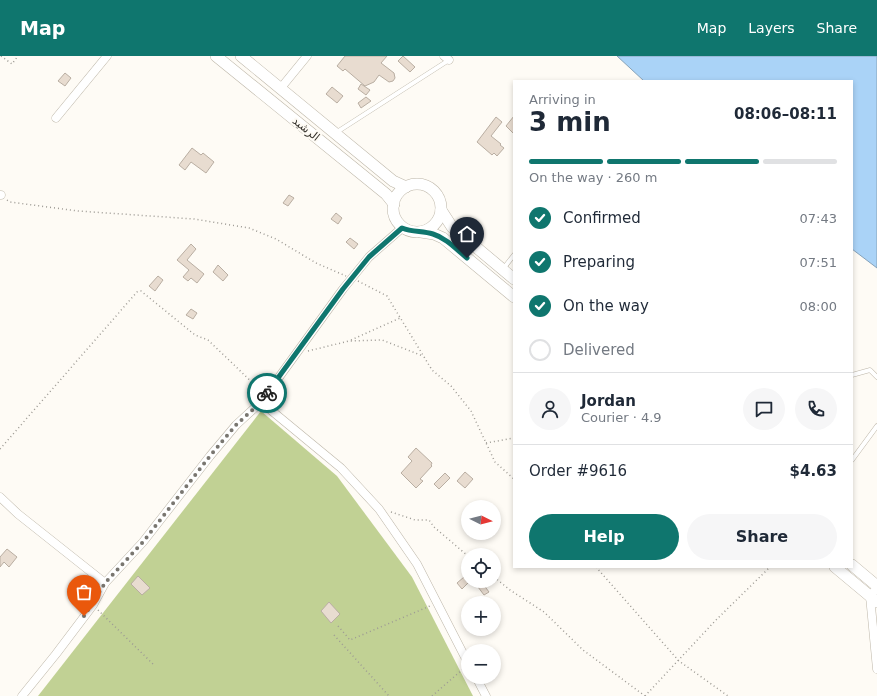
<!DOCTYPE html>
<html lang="en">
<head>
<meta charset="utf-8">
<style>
  :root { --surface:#fff; --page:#f6f6f7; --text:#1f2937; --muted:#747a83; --line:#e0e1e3; --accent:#0f766e }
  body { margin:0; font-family:"DejaVu Sans","Noto Naskh Arabic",sans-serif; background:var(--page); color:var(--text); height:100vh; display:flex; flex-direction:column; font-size:15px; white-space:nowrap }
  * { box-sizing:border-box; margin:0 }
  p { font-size:13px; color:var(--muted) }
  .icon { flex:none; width:22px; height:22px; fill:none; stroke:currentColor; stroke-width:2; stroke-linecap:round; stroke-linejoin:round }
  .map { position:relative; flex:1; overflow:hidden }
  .panel { position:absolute; left:513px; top:24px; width:340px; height:488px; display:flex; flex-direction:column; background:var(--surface); border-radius:0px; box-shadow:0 2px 6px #0003 }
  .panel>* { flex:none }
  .needle { width:26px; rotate:96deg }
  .fabs { position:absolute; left:461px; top:444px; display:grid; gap:8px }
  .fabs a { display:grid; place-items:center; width:40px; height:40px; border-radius:50%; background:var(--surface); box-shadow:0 2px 6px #0003; font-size:20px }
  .pin { position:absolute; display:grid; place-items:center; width:34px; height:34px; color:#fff; margin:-41px -17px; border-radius:50% 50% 50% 0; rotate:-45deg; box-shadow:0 0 4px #0007 }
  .pin .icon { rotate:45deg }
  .courier { position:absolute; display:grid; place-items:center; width:40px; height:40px; margin:-20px; border:3px solid #0f766e; border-radius:50%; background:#fff; color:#222; box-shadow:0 1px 5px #0007 }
  .head em { font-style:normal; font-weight:700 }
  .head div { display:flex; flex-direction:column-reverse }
  .head { display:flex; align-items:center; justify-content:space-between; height:68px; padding:0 16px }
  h1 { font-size:26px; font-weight:700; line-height:30px }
  .bar { display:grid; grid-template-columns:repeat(4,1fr); gap:6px 4px; align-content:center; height:48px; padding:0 16px }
  .bar i { height:5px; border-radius:3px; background:var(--line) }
  .bar .active { background:var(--accent) }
  .bar p { grid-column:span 4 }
  .line { display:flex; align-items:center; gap:10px; padding:0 16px; border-top:1px solid var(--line) }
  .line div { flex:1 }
  .round { display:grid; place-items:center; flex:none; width:42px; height:42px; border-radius:21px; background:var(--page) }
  ol { padding:0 16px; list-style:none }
  li { display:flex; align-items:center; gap:12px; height:44px }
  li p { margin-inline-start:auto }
  li .icon { padding:4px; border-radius:50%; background:var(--accent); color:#fff; stroke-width:4 }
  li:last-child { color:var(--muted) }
  li i { width:22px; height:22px; border:2px solid var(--line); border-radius:50% }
  .primary-button { display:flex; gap:8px; margin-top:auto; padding:8px 16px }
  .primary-button a { flex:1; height:46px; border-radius:24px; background:var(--accent); color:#fff; font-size:16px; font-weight:700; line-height:46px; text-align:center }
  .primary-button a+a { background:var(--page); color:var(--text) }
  header { display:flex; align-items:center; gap:24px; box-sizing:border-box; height:56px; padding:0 20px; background:var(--accent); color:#fff }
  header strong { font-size:19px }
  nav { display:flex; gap:22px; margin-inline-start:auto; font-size:14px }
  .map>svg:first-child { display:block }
  .green { fill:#c1d194 }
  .water { fill:#aad3f7; stroke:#86a2b9 }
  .building { fill:#e8dcd0; stroke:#b9aea2 }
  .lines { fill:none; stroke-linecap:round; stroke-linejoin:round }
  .lane-casing { stroke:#bdb6a8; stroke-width:5 }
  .street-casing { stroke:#bdb6a8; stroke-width:9 }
  .secondary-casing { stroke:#bdb6a8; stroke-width:12 }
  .path { stroke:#9d9a94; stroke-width:1.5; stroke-dasharray:1 3; stroke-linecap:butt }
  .lane { stroke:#fff; stroke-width:4 }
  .street { stroke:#fff; stroke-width:8 }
  .secondary { stroke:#fff; stroke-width:11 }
  .done { stroke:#797670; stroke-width:4; stroke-dasharray:0 7.2 }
  .route { stroke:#0f766e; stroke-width:5 }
  .labels { text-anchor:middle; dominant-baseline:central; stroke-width:4; stroke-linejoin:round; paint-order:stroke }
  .street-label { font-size:11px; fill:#322f29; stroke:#fefbf5 }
</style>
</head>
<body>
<header>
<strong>Map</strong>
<nav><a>Map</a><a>Layers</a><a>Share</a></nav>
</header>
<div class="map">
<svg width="877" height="640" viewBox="0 0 877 640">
  <rect width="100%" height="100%" fill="#fefbf5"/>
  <!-- green -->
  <polygon class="green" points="261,355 337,420 412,521 473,640 38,640"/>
  <!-- water -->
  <polygon class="water" points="617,0 877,0 877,212 852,193 852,25 644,25"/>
  <!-- building -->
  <g class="building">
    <polygon points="345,0 387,0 381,7 394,17 395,22 393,25 389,26 379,19 374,26 365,30 345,13 343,15 337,10"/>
    <polygon points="403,0 415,11 410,16 398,5"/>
    <polygon points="65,17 71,22 65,30 58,25"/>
    <polygon points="361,28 370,34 366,39 358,33"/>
    <polygon points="332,31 343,40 337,47 326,38"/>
    <polygon points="366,41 371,45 361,52 358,47"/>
    <polygon points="514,60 514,78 506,70"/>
    <polygon points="496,61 502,66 491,80 501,88 500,89 504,92 497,100 494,97 492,99 477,86"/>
    <polygon points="192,92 201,99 203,97 214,106 206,117 191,106 185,114 179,109"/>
    <polygon points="289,139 294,142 288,150 283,147"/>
    <polygon points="336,157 342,162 338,168 331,163"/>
    <polygon points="350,182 358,188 354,193 346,186"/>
    <polygon points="191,188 196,193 187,204 204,218 197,227 191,222 188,225 183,221 189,214 177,204"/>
    <polygon points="218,209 228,219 223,225 213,216"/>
    <polygon points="158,220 163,224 155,235 149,230"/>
    <polygon points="191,253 197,257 193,263 186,259"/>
    <polygon points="416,392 432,407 431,409 432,410 420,423 423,425 416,432 401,417 412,405 408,401"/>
    <polygon points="465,416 473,423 465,432 457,425"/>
    <polygon points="445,417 450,422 439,433 434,428"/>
    <polygon points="7,493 17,501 9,511 4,506 0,511 0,501"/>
    <polygon points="138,520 150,532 142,539 131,528"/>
    <polygon points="464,521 468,527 462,533 457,527"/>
    <polygon points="483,528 489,536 484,539 478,531"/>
    <polygon points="329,546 340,558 331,567 321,555"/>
  </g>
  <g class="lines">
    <!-- lane casing -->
    <g class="lane-casing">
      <g id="lane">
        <polyline points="337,76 449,4"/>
        <polyline points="503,213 514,199"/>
        <polyline points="852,319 870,314 877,321"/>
        <polyline points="852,404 877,370"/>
      </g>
    </g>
    <!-- street casing -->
    <g class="street-casing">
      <g id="street">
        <polyline points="444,0 449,4"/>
        <polyline points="280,33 307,0"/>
        <polyline points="56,62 107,0"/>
        <polyline points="0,139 1,139"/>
        <polyline points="261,346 341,412 379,453 417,508 468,607"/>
        <polyline points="0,441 18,458 105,527"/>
        <polyline points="877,532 870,540 877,613"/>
        <polyline points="476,621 486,640"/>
        <polyline points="22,640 56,598 93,549 105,527 143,486 210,400 236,369 261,346 343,233 369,201 402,172"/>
      </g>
    </g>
    <!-- secondary casing -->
    <g class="secondary-casing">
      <g id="secondary">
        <polyline points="216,0 386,138 394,148"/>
        <polyline points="241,0 393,125 406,131"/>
        <circle cx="417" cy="152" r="24"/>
        <polyline points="441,154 452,171 514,223"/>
        <polyline points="421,176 434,178 443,182 514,241"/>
        <polyline points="852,509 877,530"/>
        <polyline points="835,511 877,546"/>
      </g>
    </g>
    <!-- path -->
    <g class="path">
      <polyline points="1,0 12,8 18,0"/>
      <polyline points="7,144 10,146 78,155 194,163 249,172 276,183 316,207 346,220"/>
      <polyline points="358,225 387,240 432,314 451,330 471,355 495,406 514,423"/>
      <polyline points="351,284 400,262"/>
      <polyline points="308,295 349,285 382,284 423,300"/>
      <polyline points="486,387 514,382"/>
      <polyline points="0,393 137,236 141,235 195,279 208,284 231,306 260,334"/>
      <polyline points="391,456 415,464 429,464 434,471 468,500"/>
      <polyline points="596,511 679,605 728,640"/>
      <polyline points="494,521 510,534 544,556 583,594 645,640"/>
      <polyline points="98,554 155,610"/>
      <polyline points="338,570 350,584 430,550"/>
      <polyline points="334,579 389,640"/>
      <polyline points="432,640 463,613"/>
      <polyline points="645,640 715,565 770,511"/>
    </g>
    <!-- lane -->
    <use href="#lane" class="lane"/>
    <!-- street -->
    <use href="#street" class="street"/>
    <!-- secondary -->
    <use href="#secondary" class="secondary"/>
  </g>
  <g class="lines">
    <!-- done -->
    <polyline class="done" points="84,560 105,527 143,486 210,400 236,369 261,346 267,337"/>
    <!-- route -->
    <path class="route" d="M267,337l76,-104 26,-32 33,-29c10,4 20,3 31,6 13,4 23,15 34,24"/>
  </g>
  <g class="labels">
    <!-- street labels -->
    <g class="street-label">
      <text transform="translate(306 73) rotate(39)">الرشيد</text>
    </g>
  </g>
</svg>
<div class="fabs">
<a><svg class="needle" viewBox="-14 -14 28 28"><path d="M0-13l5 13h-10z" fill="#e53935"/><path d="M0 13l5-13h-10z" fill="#747a83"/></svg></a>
<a><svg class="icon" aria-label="locate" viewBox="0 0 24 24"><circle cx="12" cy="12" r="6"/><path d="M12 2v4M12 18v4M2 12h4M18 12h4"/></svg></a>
<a>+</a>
<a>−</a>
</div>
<div class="pin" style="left:84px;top:560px;background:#ea580c"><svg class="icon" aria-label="bag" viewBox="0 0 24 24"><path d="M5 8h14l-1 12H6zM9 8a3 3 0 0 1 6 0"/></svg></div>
<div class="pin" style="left:467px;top:202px;background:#1f2937"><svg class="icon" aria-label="home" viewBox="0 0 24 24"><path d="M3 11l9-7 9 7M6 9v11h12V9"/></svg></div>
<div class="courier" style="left:267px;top:337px"><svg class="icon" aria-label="bike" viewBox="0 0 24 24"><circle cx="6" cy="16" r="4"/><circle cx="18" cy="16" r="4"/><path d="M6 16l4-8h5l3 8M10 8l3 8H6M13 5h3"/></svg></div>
<section class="panel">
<div class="head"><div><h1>3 min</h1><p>Arriving in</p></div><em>08:06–08:11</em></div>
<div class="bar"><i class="active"></i><i class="active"></i><i class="active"></i><i></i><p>On the way · 260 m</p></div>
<ol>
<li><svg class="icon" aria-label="check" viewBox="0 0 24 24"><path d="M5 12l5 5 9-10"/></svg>Confirmed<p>07:43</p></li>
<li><svg class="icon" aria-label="check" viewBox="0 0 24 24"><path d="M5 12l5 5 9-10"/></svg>Preparing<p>07:51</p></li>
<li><svg class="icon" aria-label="check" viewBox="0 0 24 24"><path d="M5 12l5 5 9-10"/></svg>On the way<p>08:00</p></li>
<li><i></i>Delivered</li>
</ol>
<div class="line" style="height:72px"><a class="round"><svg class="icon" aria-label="person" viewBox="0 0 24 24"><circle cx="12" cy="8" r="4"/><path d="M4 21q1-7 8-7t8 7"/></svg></a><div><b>Jordan</b><p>Courier · 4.9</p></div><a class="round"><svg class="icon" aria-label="chat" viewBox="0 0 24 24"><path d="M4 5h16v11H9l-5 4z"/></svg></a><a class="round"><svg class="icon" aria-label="phone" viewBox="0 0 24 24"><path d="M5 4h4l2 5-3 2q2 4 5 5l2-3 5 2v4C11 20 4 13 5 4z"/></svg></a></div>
<div class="line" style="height:52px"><div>Order #9616</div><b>$4.63</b></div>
<div class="primary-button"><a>Help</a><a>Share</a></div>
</section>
</div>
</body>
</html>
